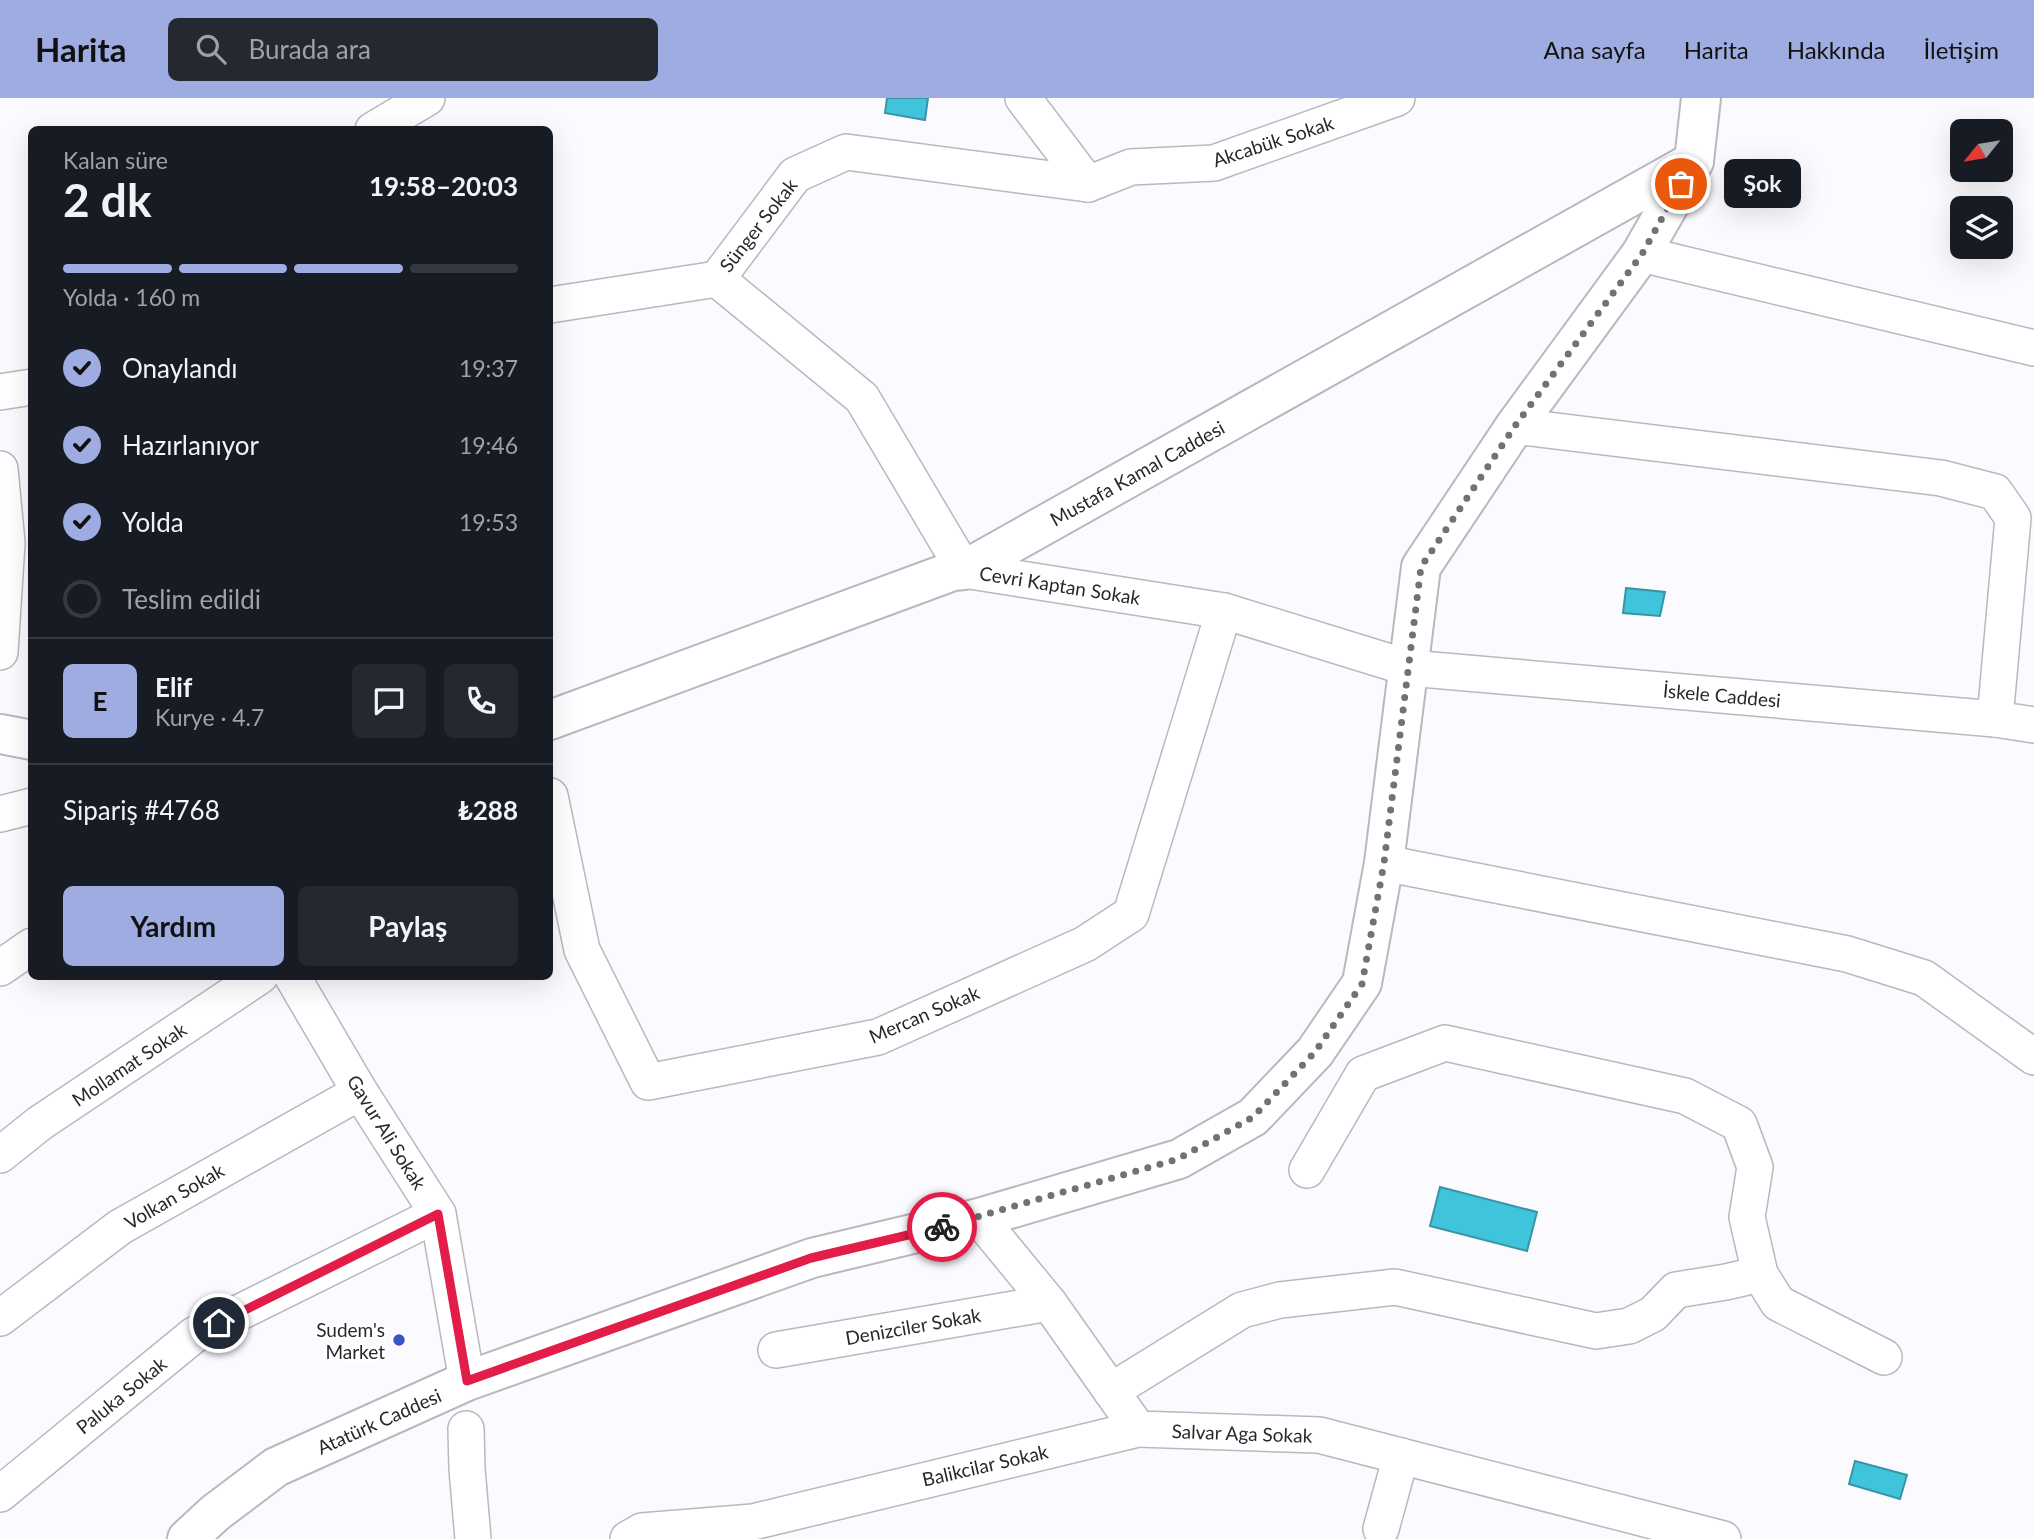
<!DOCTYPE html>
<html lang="tr">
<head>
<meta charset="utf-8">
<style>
  :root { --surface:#171b24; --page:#242831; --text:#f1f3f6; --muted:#9ea1a6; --line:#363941; --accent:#9eace1 }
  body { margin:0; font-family:Lato,sans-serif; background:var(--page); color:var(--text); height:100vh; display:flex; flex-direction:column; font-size:26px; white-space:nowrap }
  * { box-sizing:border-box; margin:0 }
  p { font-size:23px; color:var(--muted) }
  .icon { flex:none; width:38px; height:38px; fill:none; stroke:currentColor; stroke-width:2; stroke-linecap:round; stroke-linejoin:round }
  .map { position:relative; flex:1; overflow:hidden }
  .sheet { position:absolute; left:28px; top:28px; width:525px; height:854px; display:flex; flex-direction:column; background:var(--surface); border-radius:10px; box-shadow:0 7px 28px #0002 }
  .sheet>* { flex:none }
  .needle { width:46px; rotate:240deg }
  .tools { position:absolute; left:1950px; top:21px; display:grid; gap:14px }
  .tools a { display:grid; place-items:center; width:63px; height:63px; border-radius:10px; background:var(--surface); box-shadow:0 7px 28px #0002; font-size:35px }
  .pin { position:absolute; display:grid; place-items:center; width:60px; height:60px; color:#fff; margin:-30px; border:4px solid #fff; border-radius:50%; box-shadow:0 2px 7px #0007 }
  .courier { position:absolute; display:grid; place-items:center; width:70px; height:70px; margin:-35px; border:5px solid #e11d48; border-radius:50%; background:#fff; color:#222; box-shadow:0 2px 9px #0007 }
  .bubble { position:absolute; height:49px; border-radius:10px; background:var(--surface); box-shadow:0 7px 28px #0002; font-size:23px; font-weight:700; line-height:49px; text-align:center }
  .summary em { font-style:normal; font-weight:700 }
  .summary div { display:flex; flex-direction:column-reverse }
  .summary { display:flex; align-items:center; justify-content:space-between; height:119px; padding:0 35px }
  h1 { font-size:46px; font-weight:700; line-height:52px }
  .bar { display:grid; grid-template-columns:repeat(4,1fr); gap:10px 7px; align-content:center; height:84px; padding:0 35px }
  .bar i { height:9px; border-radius:5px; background:var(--line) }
  .bar .current { background:var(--accent) }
  .bar p { grid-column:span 4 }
  .line { display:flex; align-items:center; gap:18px; padding:0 35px; border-top:2px solid var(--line) }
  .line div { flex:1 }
  .round { display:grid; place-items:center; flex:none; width:74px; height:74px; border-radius:10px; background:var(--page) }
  ol { padding:0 35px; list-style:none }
  li { display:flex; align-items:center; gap:21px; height:77px }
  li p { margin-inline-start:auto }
  li .icon { padding:7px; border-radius:50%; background:var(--accent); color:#111; stroke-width:4 }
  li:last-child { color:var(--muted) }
  li i { width:38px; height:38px; border:4px solid var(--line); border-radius:50% }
  .button { display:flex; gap:14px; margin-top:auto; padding:14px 35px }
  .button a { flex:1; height:80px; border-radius:10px; background:var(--accent); color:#111; font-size:28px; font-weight:700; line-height:80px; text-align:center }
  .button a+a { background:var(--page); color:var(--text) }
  header { display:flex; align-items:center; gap:42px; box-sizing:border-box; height:98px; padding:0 35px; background:var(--accent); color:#111 }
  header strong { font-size:33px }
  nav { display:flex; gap:38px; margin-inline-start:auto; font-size:24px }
  .search { width:490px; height:63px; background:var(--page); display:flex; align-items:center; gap:18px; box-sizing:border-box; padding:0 24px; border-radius:10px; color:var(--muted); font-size:26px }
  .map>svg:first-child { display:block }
  .water { fill:#3fc4db; stroke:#3895a6; stroke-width:2 }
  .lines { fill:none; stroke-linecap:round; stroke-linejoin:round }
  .minor-casing { stroke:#bab7c2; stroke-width:38 }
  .tertiary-casing { stroke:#bab7c2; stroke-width:42 }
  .minor { stroke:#fff; stroke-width:35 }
  .tertiary { stroke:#fff; stroke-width:38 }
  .done { stroke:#727175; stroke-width:7; stroke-dasharray:0 12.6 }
  .route { stroke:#e11d48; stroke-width:9 }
  .poi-dot { fill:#3855c7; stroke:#fff; stroke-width:2.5 }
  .labels { text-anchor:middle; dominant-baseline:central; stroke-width:5; stroke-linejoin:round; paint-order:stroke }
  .street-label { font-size:19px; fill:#28272b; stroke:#fff }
  .poi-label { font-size:19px; fill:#28272b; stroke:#fff; text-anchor:end }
</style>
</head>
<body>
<header>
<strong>Harita</strong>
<div class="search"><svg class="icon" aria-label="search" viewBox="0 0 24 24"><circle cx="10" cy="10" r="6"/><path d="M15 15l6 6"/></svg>Burada ara</div>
<nav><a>Ana sayfa</a><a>Harita</a><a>Hakkında</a><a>İletişim</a></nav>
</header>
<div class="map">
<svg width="2034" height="1441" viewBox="0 0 2034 1441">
  <rect width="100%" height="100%" fill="#fbfafe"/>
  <!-- water -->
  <g class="water">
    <polygon points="887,0 928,0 925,22 885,15"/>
    <polygon points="1626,490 1665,494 1660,518 1623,515"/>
    <polygon points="1440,1089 1537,1114 1527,1153 1430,1128"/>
    <polygon points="1855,1363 1907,1377 1900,1401 1849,1386"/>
  </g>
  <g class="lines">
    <!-- minor casing -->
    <g class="minor-casing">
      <g id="minor">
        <polyline points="1023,0 1088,86"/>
        <polyline points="373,32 427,0"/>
        <polyline points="1641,156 2034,250"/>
        <polyline points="717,181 862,300 964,472 1224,513 1409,570 1995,621 2034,627"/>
        <polyline points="550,207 717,181 795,77 846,54 1088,86 1131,69 1214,65 1397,0"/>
        <polyline points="0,294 32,289"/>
        <polyline points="1515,328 1941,380 1995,394 2013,420 1995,621"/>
        <polyline points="0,371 7,445 0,554"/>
        <polyline points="550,698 582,852 648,984 878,939 1085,846 1131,816 1224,513"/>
        <polyline points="0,716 32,708"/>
        <polyline points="1384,765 1847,856 1924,880 2034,959"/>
        <polyline points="0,870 32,848"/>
        <polyline points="292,878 360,994 438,1116 467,1283"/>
        <polyline points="0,1057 40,1025 260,878"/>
        <polyline points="1307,1072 1363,976 1445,945 1685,998 1739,1026 1755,1069 1747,1119 1760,1176 1778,1205 1884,1259"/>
        <polyline points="979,1120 1049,1205 1138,1331 1319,1337 1723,1441"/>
        <polyline points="0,1220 120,1129 360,994"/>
        <polyline points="776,1252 1049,1205"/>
        <polyline points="1111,1293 1242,1212 1280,1202 1395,1189 1596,1233 1629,1228 1653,1216 1676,1192 1726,1184 1760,1176"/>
        <polyline points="466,1331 467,1371 473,1441"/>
        <polyline points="0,1396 194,1237 438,1116"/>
        <polyline points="1381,1431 1401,1358"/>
        <polyline points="628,1441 642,1433 753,1424 1138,1331"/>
      </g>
    </g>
    <!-- tertiary casing -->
    <g class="tertiary-casing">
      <g id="tertiary">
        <polyline points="550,622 953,473 964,472 1694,63"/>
        <polyline points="0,636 32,642"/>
        <polyline points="187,1441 215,1415 276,1369 467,1283 812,1160 979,1120 1179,1061 1253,1019 1315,954 1362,885 1384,765 1421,469 1515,328 1641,156 1694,63 1701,0"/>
      </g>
    </g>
    <!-- minor -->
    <use href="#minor" class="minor"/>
    <!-- tertiary -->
    <use href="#tertiary" class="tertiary"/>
  </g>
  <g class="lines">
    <!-- done -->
    <polyline class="done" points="942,1129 1178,1061 1253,1019 1315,954 1362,886 1384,765 1421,469 1515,328 1642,156 1681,86"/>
    <!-- route -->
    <polyline class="route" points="219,1225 438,1116 467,1283 811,1160 942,1129"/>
  </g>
  <!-- markers -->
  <circle class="poi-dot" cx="399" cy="1242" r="7"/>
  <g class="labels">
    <!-- street labels -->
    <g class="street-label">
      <text transform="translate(1273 43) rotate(-18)">Akcabük Sokak</text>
      <text transform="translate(758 127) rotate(-52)">Sünger Sokak</text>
      <text transform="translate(1137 375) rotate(-29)">Mustafa Kamal Caddesi</text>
      <text transform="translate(1060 487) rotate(9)">Cevri Kaptan Sokak</text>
      <text transform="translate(1722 597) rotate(5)">İskele Caddesi</text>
      <text transform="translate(924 916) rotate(-23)">Mercan Sokak</text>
      <text transform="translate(129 966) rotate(-34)">Mollamat Sokak</text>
      <text transform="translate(387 1034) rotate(58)">Gavur Ali Sokak</text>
      <text transform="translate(174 1098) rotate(-30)">Volkan Sokak</text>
      <text transform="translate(913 1228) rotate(-10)">Denizciler Sokak</text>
      <text transform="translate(121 1297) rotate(-39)">Paluka Sokak</text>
      <text transform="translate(379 1323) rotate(-24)">Atatürk Caddesi</text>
      <text transform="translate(1242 1335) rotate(2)">Salvar Aga Sokak</text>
      <text transform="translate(985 1367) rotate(-13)">Balikcilar Sokak</text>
    </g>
    <!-- poi labels -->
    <g class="poi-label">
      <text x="385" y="1231">Sudem's<tspan x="385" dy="22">Market</tspan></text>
    </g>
  </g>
</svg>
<div class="tools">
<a><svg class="needle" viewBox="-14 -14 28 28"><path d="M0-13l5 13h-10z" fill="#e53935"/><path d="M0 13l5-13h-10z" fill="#9ea1a6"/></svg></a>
<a><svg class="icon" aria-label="layers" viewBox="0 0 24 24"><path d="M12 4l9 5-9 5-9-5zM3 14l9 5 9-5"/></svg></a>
</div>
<div class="pin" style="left:1681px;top:86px;background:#ea580c"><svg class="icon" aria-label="bag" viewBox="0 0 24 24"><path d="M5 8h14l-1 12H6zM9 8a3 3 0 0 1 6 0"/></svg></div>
<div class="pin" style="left:219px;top:1225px;background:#1f2937"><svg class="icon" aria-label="home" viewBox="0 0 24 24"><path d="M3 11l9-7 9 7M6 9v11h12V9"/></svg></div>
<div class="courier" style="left:942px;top:1129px"><svg class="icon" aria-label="bike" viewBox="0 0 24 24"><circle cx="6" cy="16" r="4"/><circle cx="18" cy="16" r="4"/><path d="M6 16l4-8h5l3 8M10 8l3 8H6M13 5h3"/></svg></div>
<div class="bubble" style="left:1724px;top:61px;width:77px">Şok</div>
<section class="sheet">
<div class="summary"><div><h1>2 dk</h1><p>Kalan süre</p></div><em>19:58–20:03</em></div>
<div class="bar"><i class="current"></i><i class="current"></i><i class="current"></i><i></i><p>Yolda · 160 m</p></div>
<ol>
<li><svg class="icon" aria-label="check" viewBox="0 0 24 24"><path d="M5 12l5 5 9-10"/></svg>Onaylandı<p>19:37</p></li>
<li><svg class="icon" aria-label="check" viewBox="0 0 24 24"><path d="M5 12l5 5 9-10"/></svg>Hazırlanıyor<p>19:46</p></li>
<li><svg class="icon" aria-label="check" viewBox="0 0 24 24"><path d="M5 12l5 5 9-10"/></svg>Yolda<p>19:53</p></li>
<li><i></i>Teslim edildi</li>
</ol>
<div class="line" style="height:126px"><b class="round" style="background:var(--accent);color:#111">E</b><div><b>Elif</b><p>Kurye · 4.7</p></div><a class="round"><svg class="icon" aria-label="chat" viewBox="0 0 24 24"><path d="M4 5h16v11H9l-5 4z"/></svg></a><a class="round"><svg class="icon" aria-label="phone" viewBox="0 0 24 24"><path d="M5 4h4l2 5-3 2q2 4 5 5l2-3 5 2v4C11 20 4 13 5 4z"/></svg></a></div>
<div class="line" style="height:91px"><div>Sipariş #4768</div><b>₺288</b></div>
<div class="button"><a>Yardım</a><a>Paylaş</a></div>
</section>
</div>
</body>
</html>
